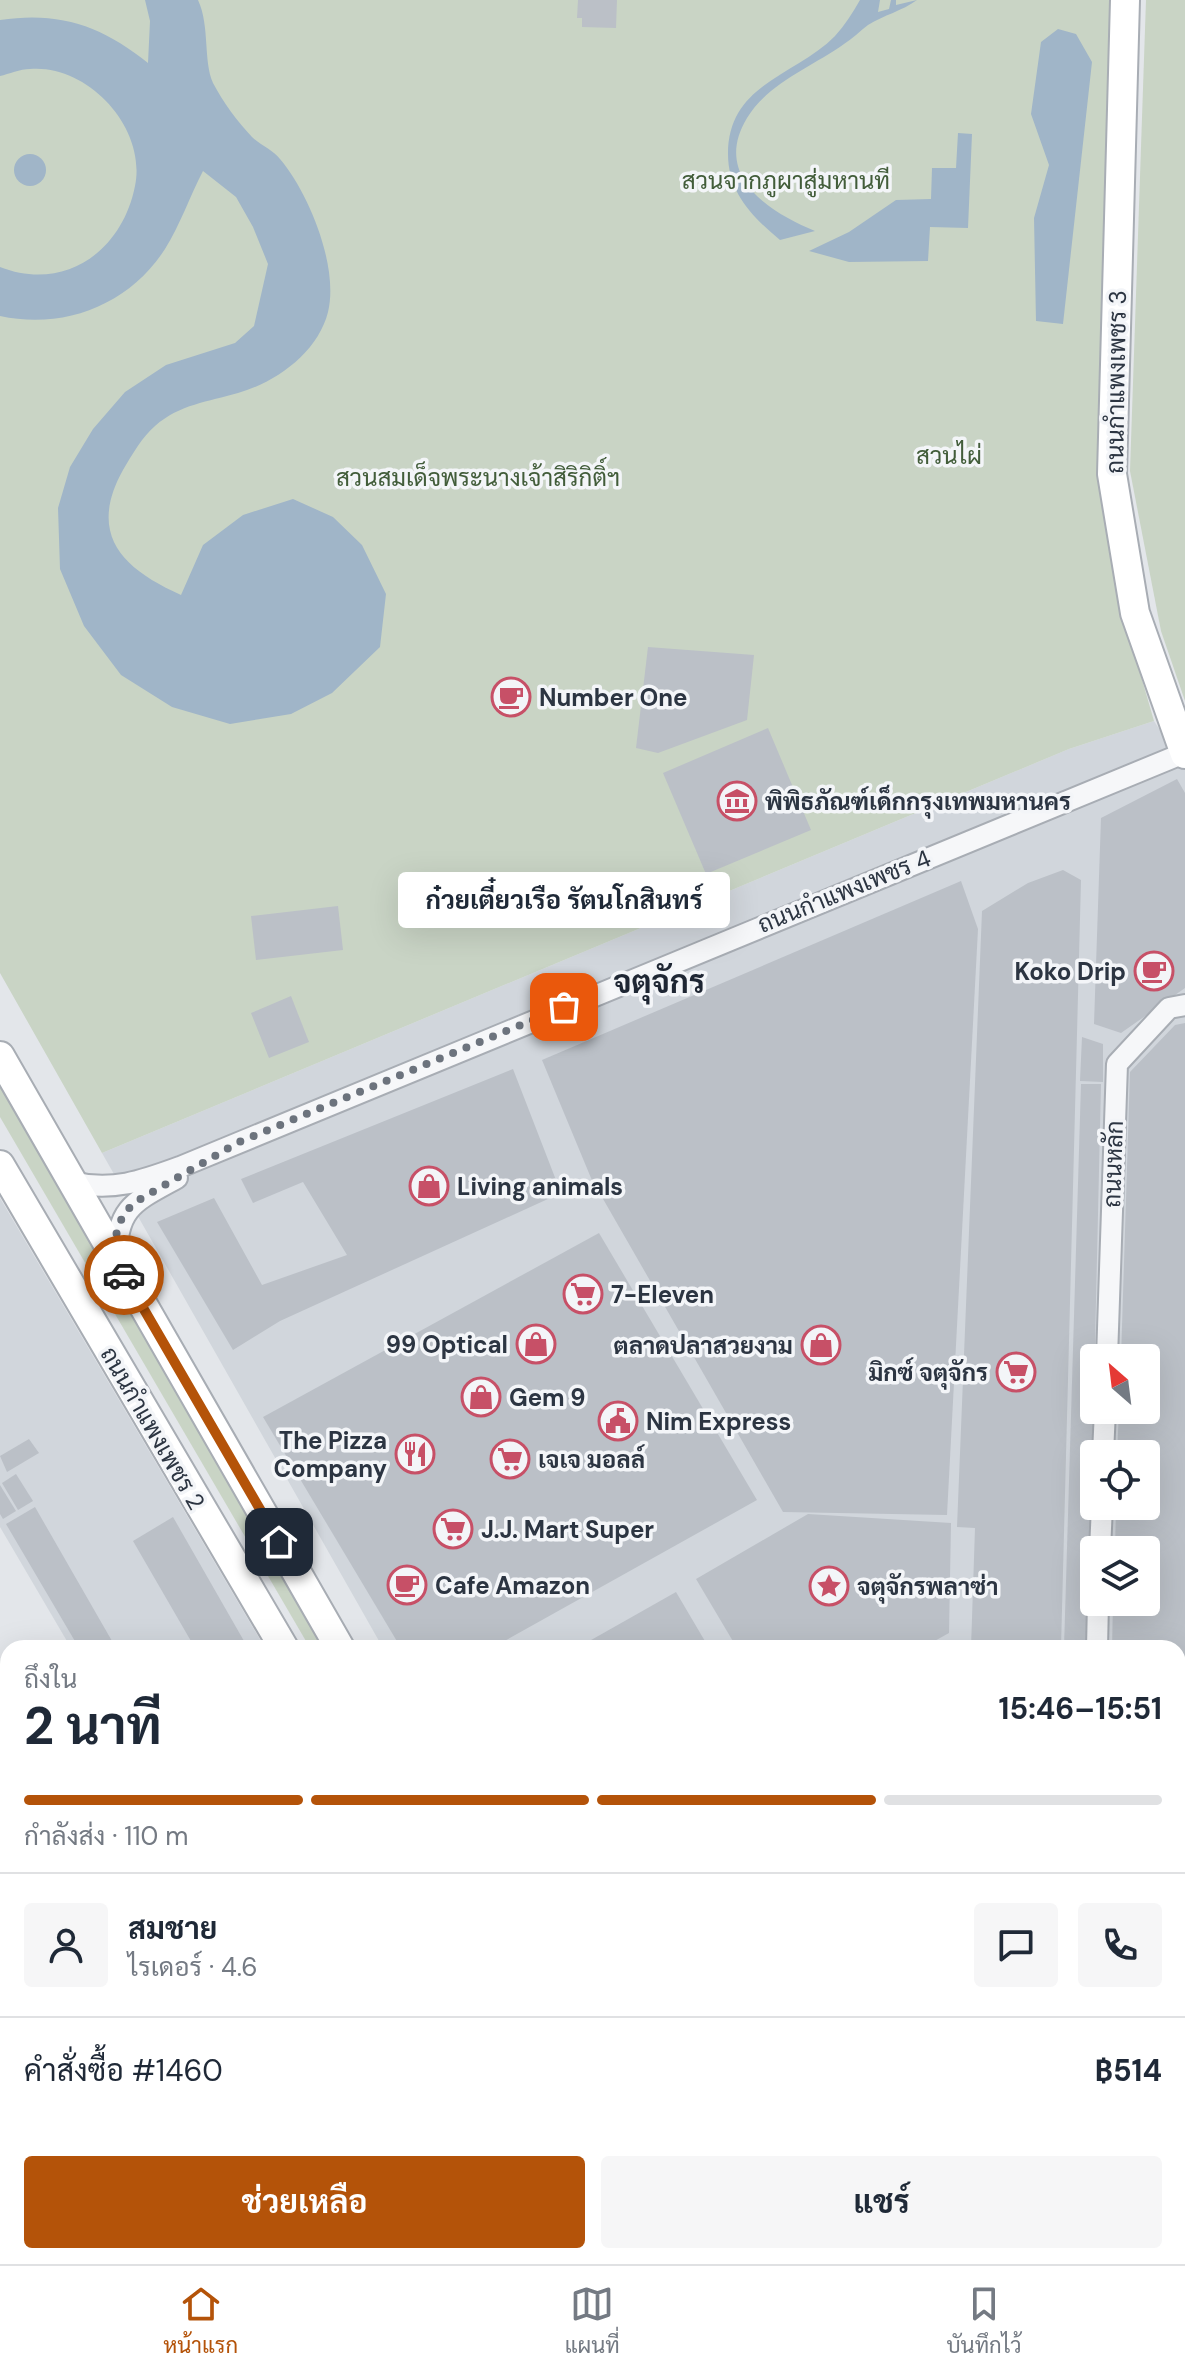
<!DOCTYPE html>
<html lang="th">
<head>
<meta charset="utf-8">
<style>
  :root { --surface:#fff; --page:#f6f6f7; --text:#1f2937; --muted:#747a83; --line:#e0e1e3; --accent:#b45309 }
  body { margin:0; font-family:"DM Sans",Sarabun,sans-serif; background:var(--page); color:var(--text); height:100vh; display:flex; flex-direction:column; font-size:30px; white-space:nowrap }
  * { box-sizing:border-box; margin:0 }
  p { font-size:26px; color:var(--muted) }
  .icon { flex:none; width:44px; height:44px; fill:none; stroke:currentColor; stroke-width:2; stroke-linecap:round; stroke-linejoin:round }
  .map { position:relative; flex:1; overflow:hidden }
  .side { position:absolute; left:0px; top:1640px; width:1186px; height:624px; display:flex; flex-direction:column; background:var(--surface); border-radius:24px 24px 0 0; box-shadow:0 8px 32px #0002 }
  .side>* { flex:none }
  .needle { width:52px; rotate:332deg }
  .fabs { position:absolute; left:1080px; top:1344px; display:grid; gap:16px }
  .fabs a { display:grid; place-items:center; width:80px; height:80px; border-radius:8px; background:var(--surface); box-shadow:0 8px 32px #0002; font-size:40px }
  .pin { position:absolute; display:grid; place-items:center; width:68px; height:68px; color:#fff; margin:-34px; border-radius:16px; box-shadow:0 4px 12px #0006 }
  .courier { position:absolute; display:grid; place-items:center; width:80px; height:80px; margin:-40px; border:6px solid #b45309; border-radius:50%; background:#fff; color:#222; box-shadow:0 2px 10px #0007 }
  .bubble { position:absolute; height:56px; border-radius:8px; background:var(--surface); box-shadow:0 8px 32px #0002; font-size:26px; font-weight:700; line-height:56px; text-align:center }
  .overview em { font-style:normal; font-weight:700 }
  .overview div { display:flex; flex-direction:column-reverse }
  .overview { display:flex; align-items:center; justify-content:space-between; height:136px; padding:0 24px }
  h1 { font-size:52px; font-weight:700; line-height:60px }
  .bar { display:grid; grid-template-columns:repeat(4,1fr); gap:12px 8px; align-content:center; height:96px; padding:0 24px }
  .bar i { height:10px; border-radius:6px; background:var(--line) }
  .bar .on { background:var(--accent) }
  .bar p { grid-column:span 4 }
  .line { display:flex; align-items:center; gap:20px; padding:0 24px; border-top:2px solid var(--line) }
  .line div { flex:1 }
  .round { display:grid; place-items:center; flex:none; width:84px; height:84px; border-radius:8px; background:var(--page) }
  .primary-button { display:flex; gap:16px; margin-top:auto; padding:16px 24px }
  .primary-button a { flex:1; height:92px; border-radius:8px; background:var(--accent); color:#fff; font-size:32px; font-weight:700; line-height:92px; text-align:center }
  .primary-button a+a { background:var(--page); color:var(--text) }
  .tabs { display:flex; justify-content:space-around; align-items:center; height:112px; border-top:2px solid var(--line); background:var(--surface); font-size:22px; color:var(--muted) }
  .tabs a { display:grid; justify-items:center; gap:4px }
  .tabs .on { color:var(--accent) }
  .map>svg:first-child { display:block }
  .built { fill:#d1d6dc; fill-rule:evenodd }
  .green { fill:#c9d4c5 }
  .water { fill:#a0b5c8 }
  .building { fill:#bbc0c7 }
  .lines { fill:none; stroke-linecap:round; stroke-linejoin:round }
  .street-casing { stroke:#a8adb4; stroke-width:24 }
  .secondary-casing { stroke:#a8adb4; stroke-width:32 }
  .street { stroke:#f6f7f9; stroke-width:20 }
  .secondary { stroke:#fff; stroke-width:28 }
  .done { stroke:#6c737d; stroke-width:8; stroke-dasharray:0 14.4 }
  .route { stroke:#b45309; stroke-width:10 }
  .labels { text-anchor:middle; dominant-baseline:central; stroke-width:7; stroke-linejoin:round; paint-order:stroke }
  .park-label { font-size:24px; fill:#425d3a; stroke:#f3f5f8 }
  .street-label { font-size:24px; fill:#2c3542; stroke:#f3f5f8 }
  .poi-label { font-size:24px; font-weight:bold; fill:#2c3542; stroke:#f3f5f8; text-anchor:start }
  .district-label { font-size:32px; font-weight:bold; fill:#1e2633; stroke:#f3f5f8 }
</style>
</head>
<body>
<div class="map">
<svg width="1185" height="2264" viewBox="0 0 1185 2264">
  <rect width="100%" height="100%" fill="#e3e6ea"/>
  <!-- built -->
  <g class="built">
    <path d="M1154,721l31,47v1496h-452l-5,-8h450v-608h-795l-281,-495 967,-404zM1094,1358h52v52h-52zM1094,1454h52v52h-52zM1094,1550h52v52h-52z"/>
    <polygon points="0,1198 265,1648 71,1648 0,1527"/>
    <polygon points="8,1854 8,2256 623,2256 628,2264 3,2264 0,1858"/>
  </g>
  <!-- green -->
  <g class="green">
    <polygon points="0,0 1116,0 1100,469 1130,638 1154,721 1069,749 102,1153 0,973"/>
    <polygon points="1146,0 1185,0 1185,701 1161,631 1130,471"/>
    <polygon points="0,1075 326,1648 310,1648 0,1117"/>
  </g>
  <!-- water -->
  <g class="water">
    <path d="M145,0h53c12,26 5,60 15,83 10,19 24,38 39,54 8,8 21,13 28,22 29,34 59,108 48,153 -10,40 -51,70 -90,81 -30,9 -58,11 -83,33 -13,11 -23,29 -32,44 -36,65 0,99 58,125l22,-50 40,-30 50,-16 40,18 29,28 24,49 -6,53 -48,46 -41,21 -61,10 -58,-17 -51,-32 -37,-49 -24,-57 -2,-61 12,-41 23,-38 32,-37 41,-27 69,-22 19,-17 14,-62 -15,-37 -17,-30 -33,-26c-13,25 -23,54 -38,78 -36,56 -101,81 -165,67v-49c64,25 122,-15 135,-81 12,-58 -47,-122 -105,-117 -10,0 -21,5 -30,7v-56c60,-9 102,6 148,43l2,-42z"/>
    <path d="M860,0h20l-2,12 11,-3 2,-9h5v5l21,-5c-15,11 -33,15 -49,25 -8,6 -16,14 -24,19 -32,23 -76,39 -97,74 -35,58 22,94 68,113l-35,9c-28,-23 -52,-48 -52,-86 0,-71 68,-78 107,-118 10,-11 18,-24 25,-36z"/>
    <polygon points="1058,29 1076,34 1092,62 1063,324 1036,321 1034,218 1049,165 1031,114 1041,42"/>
    <polygon points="958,133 972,134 968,228 930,227 928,261 849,262 809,251 849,232 896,200 931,199 932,168 956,168"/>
    <circle cx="30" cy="170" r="16"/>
  </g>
  <!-- building -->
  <g class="building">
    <polygon points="578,0 617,0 616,28 582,27 582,18 577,18"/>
    <polygon points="648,647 754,655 747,720 658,753 636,748"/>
    <polygon points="768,728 811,830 706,874 663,773"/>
    <polygon points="1177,779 1185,793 1185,988 1121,1033 1094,1024 1101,818"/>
    <polygon points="1063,870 1081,880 1061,1648 971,1648 975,1528 957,1527 982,911 1028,883"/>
    <polygon points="961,881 978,929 947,1515 783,1512 591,1178 542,1060"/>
    <polygon points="338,906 343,950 256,960 251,916"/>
    <polygon points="291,996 309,1042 269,1058 251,1013"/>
    <polygon points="1185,1023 1185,2231 1178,2235 1178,1648 1112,1648 1113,1602 1146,1602 1146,1550 1115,1550 1116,1506 1146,1506 1146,1454 1117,1454 1119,1410 1146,1410 1146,1358 1121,1358 1130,1072 1175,1025"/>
    <polygon points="1082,1037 1103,1044 1103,1082 1080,1081"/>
    <polygon points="513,1069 561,1193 280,1321 233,1350 157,1222 214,1198 262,1285 347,1255 303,1182 253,1203 241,1179"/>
    <polygon points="1081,1084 1101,1084 1088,1648 1064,1648"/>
    <polygon points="599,1233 757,1500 492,1648 401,1648 263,1417"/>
    <polygon points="29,1439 39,1453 7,1472 0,1456"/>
    <polygon points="16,1474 33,1501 18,1510 2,1483"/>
    <polygon points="0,1485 16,1511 3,1519 0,1514"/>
    <polygon points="35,1507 116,1648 79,1648 6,1524"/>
    <polygon points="808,1514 951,1523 949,1633 922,1648 737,1648 696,1579"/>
    <polygon points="173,1517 248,1648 195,1648 133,1541"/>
    <polygon points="676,1592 709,1648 577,1648"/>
    <polygon points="8,1909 8,2238 0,2224 0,1913"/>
    <polygon points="101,2256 267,2256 272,2264 89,2264"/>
    <polygon points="281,2256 391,2256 396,2264 285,2264"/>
    <polygon points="836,2256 855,2256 860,2264 822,2264"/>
    <polygon points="888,2256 1143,2256 1130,2264 893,2264"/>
  </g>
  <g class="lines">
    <!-- street casing -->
    <g class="street-casing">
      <g id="street">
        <path d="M71,1182c41,10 71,-1 109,-15l1004,-414"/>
        <path d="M117,1260c-2,-52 18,-59 60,-82"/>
        <polyline points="1107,1358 1117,1064 1169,1008 1185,1005"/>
        <polyline points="1103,1454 1105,1410"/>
        <polyline points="1100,1550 1102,1506"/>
        <polyline points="1097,1648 1098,1602"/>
        <polyline points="1178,2251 1185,2246"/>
        <polyline points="275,2256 280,2264"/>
        <polyline points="873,2256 878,2264"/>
        <polyline points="498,2264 512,2256"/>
        <polyline points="719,2264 734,2256"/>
        <polyline points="781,2264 795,2256"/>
        <polyline points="1155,2264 1169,2256"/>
      </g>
    </g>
    <!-- secondary casing -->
    <g class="secondary-casing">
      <g id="secondary">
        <polyline points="1125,0 1112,474 1135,613 1185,754"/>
        <polyline points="0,1056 340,1648"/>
        <polyline points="0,1165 284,1648"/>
        <polyline points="639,2256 643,2264"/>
        <polyline points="691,2256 696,2264"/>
      </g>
    </g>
    <!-- street -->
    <use href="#street" class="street"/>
    <!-- secondary -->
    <use href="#secondary" class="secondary"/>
  </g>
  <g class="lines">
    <!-- done -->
    <path class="done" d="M124,1275c-15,-25 -10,-57 13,-74l102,-59 325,-135"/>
    <!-- route -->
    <polyline class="route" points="124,1275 279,1542"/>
  </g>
  <!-- icons -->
  <defs>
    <g id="cafe-ring" transform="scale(2)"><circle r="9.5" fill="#f3f5f8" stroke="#c75067" stroke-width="1.5"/><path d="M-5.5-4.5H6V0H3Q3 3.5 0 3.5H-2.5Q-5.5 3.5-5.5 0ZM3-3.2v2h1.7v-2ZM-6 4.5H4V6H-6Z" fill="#c75067"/></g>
    <g id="museum-ring" transform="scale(2)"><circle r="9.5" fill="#f3f5f8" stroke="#c75067" stroke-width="1.5"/><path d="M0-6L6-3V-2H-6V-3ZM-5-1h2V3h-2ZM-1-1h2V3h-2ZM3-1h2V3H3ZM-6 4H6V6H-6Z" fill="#c75067"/></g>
    <g id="shop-ring" transform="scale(2)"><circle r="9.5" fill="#f3f5f8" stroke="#c75067" stroke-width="1.5"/><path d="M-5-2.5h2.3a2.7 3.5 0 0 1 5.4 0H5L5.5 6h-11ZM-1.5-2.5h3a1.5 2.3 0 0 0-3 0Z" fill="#c75067"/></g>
    <g id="supermarket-ring" transform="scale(2)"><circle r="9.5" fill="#f3f5f8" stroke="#c75067" stroke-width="1.5"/><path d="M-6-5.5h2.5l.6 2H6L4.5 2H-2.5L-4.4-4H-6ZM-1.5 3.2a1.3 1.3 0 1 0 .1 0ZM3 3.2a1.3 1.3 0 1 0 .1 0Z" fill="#c75067"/></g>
    <g id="civic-ring" transform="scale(2)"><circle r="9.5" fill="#f3f5f8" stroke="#c75067" stroke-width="1.5"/><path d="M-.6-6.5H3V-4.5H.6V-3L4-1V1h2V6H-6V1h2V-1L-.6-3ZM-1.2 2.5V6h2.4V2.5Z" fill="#c75067"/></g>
    <g id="restaurant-ring" transform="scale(2)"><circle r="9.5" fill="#f3f5f8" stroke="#c75067" stroke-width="1.5"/><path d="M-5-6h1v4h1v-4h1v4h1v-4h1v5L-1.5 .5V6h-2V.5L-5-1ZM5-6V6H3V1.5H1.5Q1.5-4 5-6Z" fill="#c75067"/></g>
    <g id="sight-ring" transform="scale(2)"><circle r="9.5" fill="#f3f5f8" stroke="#c75067" stroke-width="1.5"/><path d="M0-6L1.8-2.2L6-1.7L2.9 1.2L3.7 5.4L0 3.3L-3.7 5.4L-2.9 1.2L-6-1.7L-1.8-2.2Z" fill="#c75067"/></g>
  </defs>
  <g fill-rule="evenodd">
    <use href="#cafe-ring" x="511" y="697"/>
    <use href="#museum-ring" x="737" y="801"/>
    <use href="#cafe-ring" x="1154" y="971"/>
    <use href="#shop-ring" x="429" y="1186"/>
    <use href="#supermarket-ring" x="583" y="1294"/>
    <use href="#shop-ring" x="536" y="1344"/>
    <use href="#shop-ring" x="821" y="1345"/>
    <use href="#supermarket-ring" x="1016" y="1372"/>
    <use href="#shop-ring" x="481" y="1397"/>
    <use href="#civic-ring" x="618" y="1421"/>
    <use href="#restaurant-ring" x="415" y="1454"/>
    <use href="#supermarket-ring" x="510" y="1459"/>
    <use href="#supermarket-ring" x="453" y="1529"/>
    <use href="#cafe-ring" x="407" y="1585"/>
    <use href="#sight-ring" x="829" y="1586"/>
  </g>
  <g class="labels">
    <!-- park labels -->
    <g class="park-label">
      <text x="786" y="180">สวนจากภูผาสู่มหานที</text>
      <text x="949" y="455">สวนไผ่</text>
      <text x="478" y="477">สวนสมเด็จพระนางเจ้าสิริกิติ์ฯ</text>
    </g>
    <!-- street labels -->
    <g class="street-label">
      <text transform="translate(1116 382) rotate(-89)">ถนนกำแพงเพชร 3</text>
      <text transform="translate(844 891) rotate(-22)">ถนนกำแพงเพชร 4</text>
      <text transform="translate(1113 1164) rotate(-88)">ถนนหลัก</text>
      <text transform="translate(153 1428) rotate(60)">ถนนกำแพงเพชร 2</text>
    </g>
    <!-- poi labels -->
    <g class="poi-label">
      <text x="539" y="697">Number One</text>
      <text x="765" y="801">พิพิธภัณฑ์เด็กกรุงเทพมหานคร</text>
      <text x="1126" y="971" text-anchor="end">Koko Drip</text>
      <text x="457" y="1186">Living animals</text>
      <text x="611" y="1294">7-Eleven</text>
      <text x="508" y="1344" text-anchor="end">99 Optical</text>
      <text x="793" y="1345" text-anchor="end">ตลาดปลาสวยงาม</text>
      <text x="988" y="1372" text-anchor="end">มิกซ์ จตุจักร</text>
      <text x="509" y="1397">Gem 9</text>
      <text x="646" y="1421">Nim Express</text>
      <text x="387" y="1440" text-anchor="end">The Pizza<tspan x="387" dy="28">Company</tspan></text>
      <text x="538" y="1459">เจเจ มอลล์</text>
      <text x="481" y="1529">J.J. Mart Super</text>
      <text x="435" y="1585">Cafe Amazon</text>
      <text x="857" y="1586">จตุจักรพลาซ่า</text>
    </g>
    <!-- district labels -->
    <g class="district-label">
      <text x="659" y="982">จตุจักร</text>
    </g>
  </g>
</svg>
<div class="fabs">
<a><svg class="needle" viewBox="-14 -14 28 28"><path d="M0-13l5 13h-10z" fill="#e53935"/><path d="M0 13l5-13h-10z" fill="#747a83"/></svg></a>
<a><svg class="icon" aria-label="locate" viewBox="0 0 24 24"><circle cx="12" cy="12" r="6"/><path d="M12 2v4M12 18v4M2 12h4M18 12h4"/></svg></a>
<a><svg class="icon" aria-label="layers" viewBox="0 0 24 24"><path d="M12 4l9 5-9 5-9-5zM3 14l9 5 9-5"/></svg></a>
</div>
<div class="pin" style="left:564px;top:1007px;background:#ea580c"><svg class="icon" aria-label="bag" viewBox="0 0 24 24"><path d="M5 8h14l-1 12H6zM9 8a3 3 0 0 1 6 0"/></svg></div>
<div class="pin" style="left:279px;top:1542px;background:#1f2937"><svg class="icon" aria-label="home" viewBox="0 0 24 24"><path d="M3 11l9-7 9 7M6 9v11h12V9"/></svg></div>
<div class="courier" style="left:124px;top:1275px"><svg class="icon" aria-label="car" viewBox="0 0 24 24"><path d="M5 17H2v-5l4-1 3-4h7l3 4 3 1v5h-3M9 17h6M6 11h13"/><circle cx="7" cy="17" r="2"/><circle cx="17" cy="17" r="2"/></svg></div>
<div class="bubble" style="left:398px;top:872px;width:332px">ก๋วยเตี๋ยวเรือ รัตนโกสินทร์</div>
<section class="side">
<div class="overview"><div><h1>2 นาที</h1><p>ถึงใน</p></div><em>15:46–15:51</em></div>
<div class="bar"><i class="on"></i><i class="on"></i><i class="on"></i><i></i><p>กำลังส่ง · 110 m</p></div>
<div class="line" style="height:144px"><a class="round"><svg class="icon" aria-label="person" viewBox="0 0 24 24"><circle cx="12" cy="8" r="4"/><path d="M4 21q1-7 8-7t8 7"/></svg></a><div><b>สมชาย</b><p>ไรเดอร์ · 4.6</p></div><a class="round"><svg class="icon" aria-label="chat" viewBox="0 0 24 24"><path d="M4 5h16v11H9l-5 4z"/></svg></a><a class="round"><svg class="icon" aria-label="phone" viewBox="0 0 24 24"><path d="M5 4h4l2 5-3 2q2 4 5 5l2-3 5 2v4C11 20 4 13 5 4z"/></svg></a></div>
<div class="line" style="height:104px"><div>คำสั่งซื้อ #1460</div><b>฿514</b></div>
<div class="primary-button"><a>ช่วยเหลือ</a><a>แชร์</a></div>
</section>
</div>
<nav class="tabs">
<a class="on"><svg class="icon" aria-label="home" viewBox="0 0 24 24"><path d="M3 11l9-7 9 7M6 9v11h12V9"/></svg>หน้าแรก</a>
<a><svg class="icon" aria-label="map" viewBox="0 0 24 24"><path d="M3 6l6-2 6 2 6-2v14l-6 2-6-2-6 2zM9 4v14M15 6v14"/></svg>แผนที่</a>
<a><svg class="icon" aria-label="saved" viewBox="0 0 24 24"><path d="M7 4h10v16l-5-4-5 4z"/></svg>บันทึกไว้</a>
</nav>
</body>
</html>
